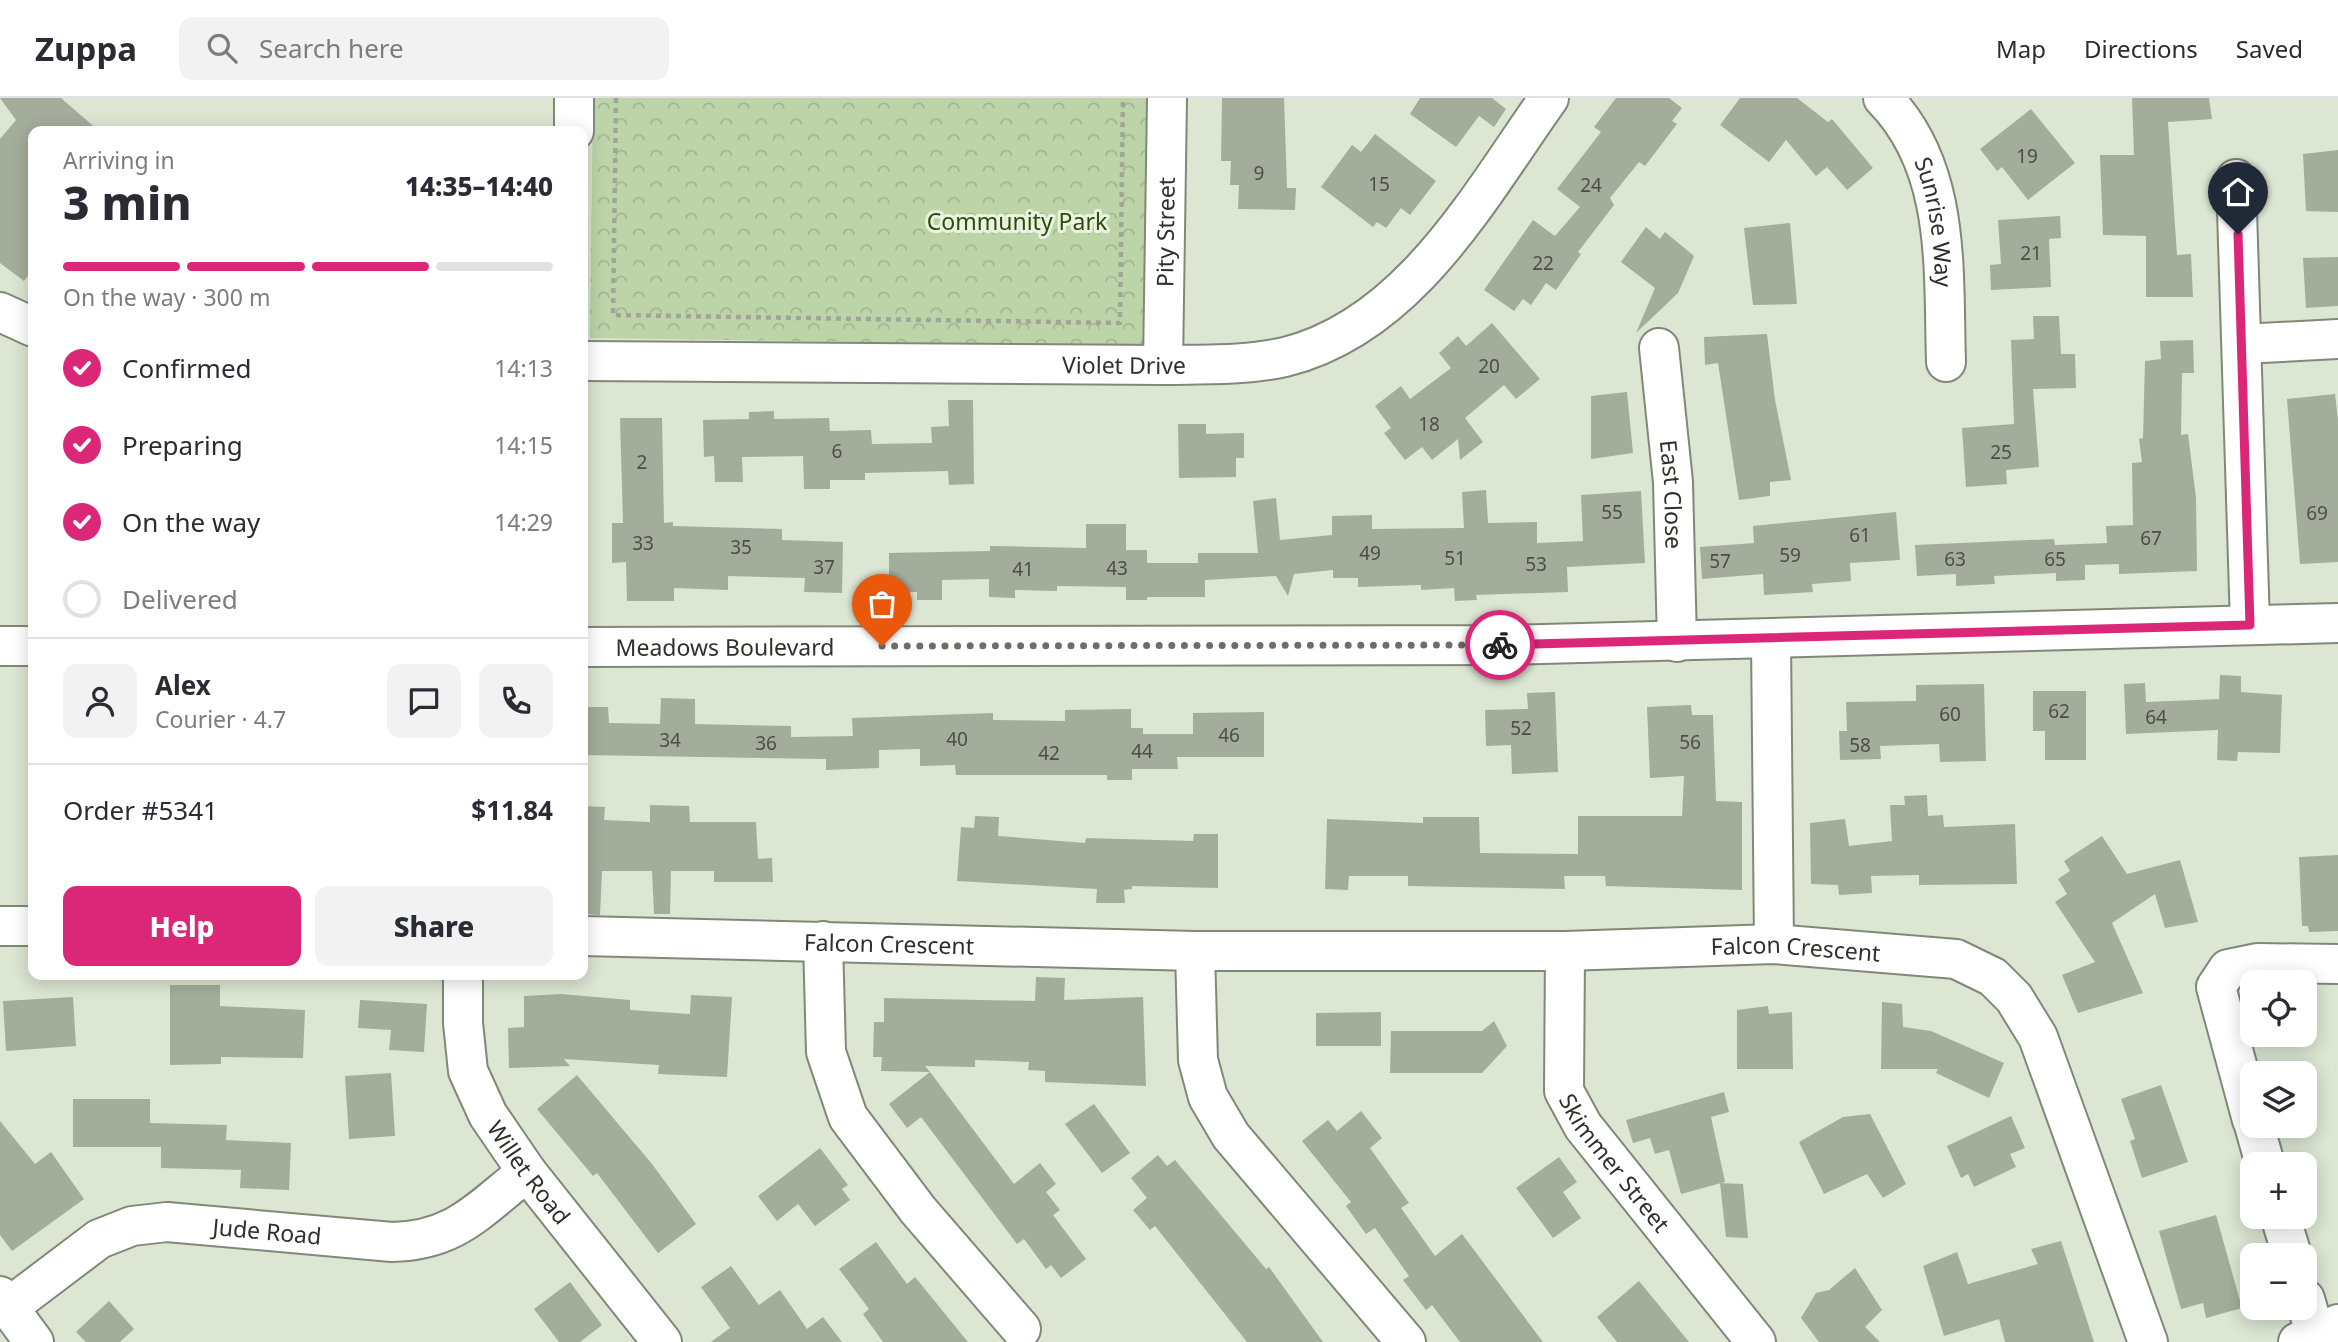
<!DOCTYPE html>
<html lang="en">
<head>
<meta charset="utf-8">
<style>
  :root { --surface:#fff; --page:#f2f2f3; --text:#2b2b33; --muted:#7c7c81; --line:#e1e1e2; --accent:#db2777 }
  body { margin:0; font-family:"Noto Sans",sans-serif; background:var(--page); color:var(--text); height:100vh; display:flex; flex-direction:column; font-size:26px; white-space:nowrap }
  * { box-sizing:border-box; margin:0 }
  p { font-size:23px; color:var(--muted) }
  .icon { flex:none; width:38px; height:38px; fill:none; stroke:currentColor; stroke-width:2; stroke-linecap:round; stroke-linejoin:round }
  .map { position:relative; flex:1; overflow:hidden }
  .drawer { position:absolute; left:28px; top:28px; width:560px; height:854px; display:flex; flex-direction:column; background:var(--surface); border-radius:14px; box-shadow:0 4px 18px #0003 }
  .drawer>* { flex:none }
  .fabs { position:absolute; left:2240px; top:872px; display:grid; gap:14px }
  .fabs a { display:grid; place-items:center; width:77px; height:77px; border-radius:14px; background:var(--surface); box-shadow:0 4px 18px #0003; font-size:35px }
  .pin { position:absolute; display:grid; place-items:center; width:60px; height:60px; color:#fff; margin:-72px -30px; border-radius:50% 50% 50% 0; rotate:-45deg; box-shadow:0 0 7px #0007 }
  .pin .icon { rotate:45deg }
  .courier { position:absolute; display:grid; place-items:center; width:70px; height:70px; margin:-35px; border:5px solid #db2777; border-radius:50%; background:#fff; color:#222; box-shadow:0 2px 9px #0007 }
  .overview em { font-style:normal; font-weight:800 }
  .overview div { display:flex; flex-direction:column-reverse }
  .overview { display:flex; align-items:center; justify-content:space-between; height:119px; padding:0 35px }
  h1 { font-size:46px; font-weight:800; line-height:52px }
  .bar { display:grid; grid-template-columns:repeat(4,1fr); gap:10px 7px; align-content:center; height:84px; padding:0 35px }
  .bar i { height:9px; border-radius:5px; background:var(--line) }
  .bar .current { background:var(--accent) }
  .bar p { grid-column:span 4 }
  .line { display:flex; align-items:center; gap:18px; padding:0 35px; border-top:2px solid var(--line) }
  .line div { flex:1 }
  .round { display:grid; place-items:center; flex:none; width:74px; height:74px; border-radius:14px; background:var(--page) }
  ol { padding:0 35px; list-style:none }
  li { display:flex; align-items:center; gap:21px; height:77px }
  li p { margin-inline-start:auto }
  li .icon { padding:7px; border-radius:50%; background:var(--accent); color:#fff; stroke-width:4 }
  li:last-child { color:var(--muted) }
  li i { width:38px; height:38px; border:4px solid var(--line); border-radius:50% }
  .action { display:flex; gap:14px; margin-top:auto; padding:14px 35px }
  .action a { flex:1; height:80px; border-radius:14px; background:var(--accent); color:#fff; font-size:28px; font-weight:800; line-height:80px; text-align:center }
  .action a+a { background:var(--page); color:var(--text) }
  header { display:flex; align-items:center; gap:42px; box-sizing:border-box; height:98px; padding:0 35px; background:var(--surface); border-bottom:2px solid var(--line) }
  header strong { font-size:33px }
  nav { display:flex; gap:38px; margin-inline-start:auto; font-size:24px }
  .search { width:490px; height:63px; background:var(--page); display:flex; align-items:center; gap:18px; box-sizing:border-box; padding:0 24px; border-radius:14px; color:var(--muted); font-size:26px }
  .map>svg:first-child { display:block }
  .park { fill:url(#park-crowns) }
  .building { fill:#a4ad9c }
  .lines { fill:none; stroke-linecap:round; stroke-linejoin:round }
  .minor-casing { stroke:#808978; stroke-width:42 }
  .path { stroke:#9fa698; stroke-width:4.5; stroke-dasharray:5 5; stroke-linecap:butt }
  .minor { stroke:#fff; stroke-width:38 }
  .done { stroke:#6a7065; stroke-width:7; stroke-dasharray:0 12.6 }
  .route { stroke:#db2777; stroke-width:9 }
  .labels { text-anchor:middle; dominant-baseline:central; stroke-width:6; stroke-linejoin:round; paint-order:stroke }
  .number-label { font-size:19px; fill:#4b5046 }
  .park-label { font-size:23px; fill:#2f4b09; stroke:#e9f3e0 }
  .street-label { font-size:23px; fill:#2d312a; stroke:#e9f3e0 }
</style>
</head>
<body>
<header>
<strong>Zuppa</strong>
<div class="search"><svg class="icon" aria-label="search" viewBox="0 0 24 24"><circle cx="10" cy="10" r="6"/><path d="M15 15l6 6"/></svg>Search here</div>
<nav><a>Map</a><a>Directions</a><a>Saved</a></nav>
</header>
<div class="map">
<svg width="2338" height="1244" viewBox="0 0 2338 1244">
  <defs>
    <pattern id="park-crowns" width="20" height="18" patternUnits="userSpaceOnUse" patternTransform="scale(1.75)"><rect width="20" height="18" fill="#bcd4a8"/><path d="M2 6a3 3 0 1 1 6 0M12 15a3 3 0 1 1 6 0" fill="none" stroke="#a2b691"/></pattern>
  </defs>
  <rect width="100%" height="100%" fill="#dce6d3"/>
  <!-- park -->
  <polygon class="park" points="593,0 1152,0 1148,248 590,240"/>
  <!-- building -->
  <g class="building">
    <polygon points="0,0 61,0 99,33 33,33 33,171 24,183 0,165 0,41 16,22"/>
    <polygon points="1222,0 1284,0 1287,90 1296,90 1295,112 1238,111 1239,87 1230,87 1231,63 1221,63"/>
    <polygon points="1420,0 1492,0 1506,11 1494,29 1479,18 1456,49 1410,16"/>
    <polygon points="1616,0 1669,0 1682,10 1672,23 1677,26 1645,68 1639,64 1610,100 1614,107 1578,154 1581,156 1556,192 1546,185 1531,207 1523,201 1514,213 1484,192 1533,122 1555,138 1580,109 1557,91 1601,34 1594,29"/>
    <polygon points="1740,0 1797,0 1828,24 1832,21 1873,70 1847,92 1827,69 1816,78 1786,42 1769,64 1720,27"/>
    <polygon points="2132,0 2209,0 2212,21 2168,24 2177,157 2191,156 2193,199 2146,199 2146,138 2103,137 2100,57 2134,57"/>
    <polygon points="2031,11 2075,65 2028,102 2002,69 1997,73 1980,51"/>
    <polygon points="1375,36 1436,83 1410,117 1401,110 1386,130 1377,124 1373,129 1321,89 1352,47 1361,54"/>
    <polygon points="2338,52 2338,114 2306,113 2303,56"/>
    <polygon points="2060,118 2061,140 2049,141 2051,189 1991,192 1990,167 2001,166 1998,122"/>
    <polygon points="1790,125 1797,206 1753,207 1744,130"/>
    <polygon points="1646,129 1660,141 1665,134 1694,158 1678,195 1636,235 1655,190 1621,164"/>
    <polygon points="2338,159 2338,208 2306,210 2303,160"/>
    <polygon points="2033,218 2059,218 2061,256 2075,256 2076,290 2033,291 2039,369 2006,372 2007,386 1966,389 1962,330 2014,326 2011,242 2034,241"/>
    <polygon points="1492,225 1540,281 1516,301 1504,287 1465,320 1483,344 1460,362 1458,341 1432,362 1422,349 1405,362 1384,335 1391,330 1375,308 1401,288 1410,301 1451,270 1439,255 1458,238 1466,248"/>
    <polygon points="1767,236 1775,302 1791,382 1770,384 1770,398 1739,402 1718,265 1705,267 1704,239"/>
    <polygon points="2193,242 2194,275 2182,275 2181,337 2188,336 2196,400 2197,473 2119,476 2119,466 2085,467 2085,482 2056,483 2056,475 1994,478 1995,486 1956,488 1956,476 1917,478 1915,447 2054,441 2055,447 2107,445 2106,428 2133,427 2132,365 2142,364 2139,341 2143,340 2145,263 2161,261 2160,243"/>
    <polygon points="1627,294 1633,355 1591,361 1591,298"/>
    <polygon points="2335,296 2338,322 2338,464 2300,466 2287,301"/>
    <polygon points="948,302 973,302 974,386 949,387 948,373 865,375 865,382 830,382 830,391 804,391 803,358 742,359 743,384 715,384 714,358 704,359 703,322 749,321 749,314 774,313 774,321 829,320 830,333 871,332 872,346 932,345 931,329 949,328"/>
    <polygon points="620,320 662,320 664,425 673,424 673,428 782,431 782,442 843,444 842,495 804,494 805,480 728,478 728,492 674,490 674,503 627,503 626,464 612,465 612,425 623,425"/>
    <polygon points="1178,326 1206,326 1206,336 1244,335 1244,360 1236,360 1236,379 1179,380"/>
    <polygon points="1486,392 1488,425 1537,424 1537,445 1583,443 1581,397 1641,393 1645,465 1567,469 1568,494 1476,497 1477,502 1455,503 1454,490 1421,492 1421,487 1358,489 1358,480 1333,480 1333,472 1294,476 1288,498 1276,478 1205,482 1205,499 1147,499 1147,502 1126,502 1126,489 1057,488 1057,493 1015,492 1015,500 989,499 989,481 942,482 942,502 917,502 917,494 889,494 889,455 990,453 990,448 1086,450 1086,426 1126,426 1126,452 1147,452 1147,465 1198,465 1198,455 1258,455 1253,403 1276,400 1280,442 1332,437 1332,418 1372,417 1372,431 1464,430 1462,394"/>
    <polygon points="1896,414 1900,462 1850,465 1851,483 1812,486 1813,494 1764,497 1763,476 1702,481 1700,449 1754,445 1753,428"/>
    <polygon points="2220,577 2241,578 2241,594 2282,597 2280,655 2238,654 2237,663 2217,662 2218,632 2126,636 2124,586 2145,585 2146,604 2219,601"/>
    <polygon points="1984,586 1986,663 1940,664 1939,646 1880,648 1881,661 1840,662 1839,633 1847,633 1846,604 1916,603 1916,587"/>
    <polygon points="2033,593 2086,593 2086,662 2045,662 2045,633 2033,633"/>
    <polygon points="1555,594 1558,674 1512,676 1511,647 1486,648 1485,612 1528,611 1527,595"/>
    <polygon points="661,600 695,601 695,626 791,628 791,639 853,638 852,620 993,615 993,622 1065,623 1065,612 1131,611 1131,630 1143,630 1143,636 1193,636 1193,615 1264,614 1264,659 1177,659 1178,671 1132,671 1132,682 1107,682 1107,677 956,677 955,667 920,668 920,651 879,652 879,670 826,672 826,661 583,657 583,609 608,609 609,625 660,626"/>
    <polygon points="1691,607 1692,617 1713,617 1716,703 1742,704 1742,792 1606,788 1605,778 1564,778 1565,791 1408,788 1408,778 1349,778 1348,792 1325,791 1327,721 1423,725 1423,719 1479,719 1480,755 1578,756 1578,718 1682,718 1684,678 1650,680 1647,609"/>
    <polygon points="1927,697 1928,718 1943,717 1944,729 2015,726 2017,786 1919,787 1919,777 1871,778 1872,795 1839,797 1838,787 1811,786 1810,725 1845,721 1849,748 1892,743 1890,707 1905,707 1904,698"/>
    <polygon points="650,707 689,708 690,724 756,724 758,761 772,760 773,784 714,784 714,773 671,773 670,816 654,816 652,773 602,773 600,817 583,816 583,708 605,709 604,722 650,724"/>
    <polygon points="975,718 999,719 998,738 1085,745 1086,740 1193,743 1194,736 1218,736 1218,790 1132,788 1132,791 1124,792 1125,805 1096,805 1097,791 957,783 961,729 974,730"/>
    <polygon points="2102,738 2127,776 2180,762 2198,824 2165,830 2155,796 2112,825 2143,895 2078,915 2062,877 2095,864 2055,804 2067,796 2058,781 2070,773 2064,763"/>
    <polygon points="2338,757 2338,833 2309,834 2308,828 2302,828 2299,759"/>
    <polygon points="1036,879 1065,880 1064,902 1143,899 1146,988 1045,984 1045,973 1028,972 1029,964 975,962 975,969 925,968 930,974 881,973 882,959 873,959 874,924 884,924 884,900 1035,903"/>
    <polygon points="170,887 220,887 220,908 305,912 303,960 221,959 221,966 170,967"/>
    <polygon points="561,896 630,902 630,912 690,916 691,897 732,899 727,979 658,976 659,967 564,961 570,968 509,970 508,930 524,929 524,898"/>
    <polygon points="73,899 76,948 6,953 3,903"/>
    <polygon points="360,902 427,906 424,954 389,952 391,932 358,930"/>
    <polygon points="1882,904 1902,906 1903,929 1931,933 2004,965 1989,1000 1936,975 1938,971 1881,971"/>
    <polygon points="1768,908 1769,916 1792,914 1793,971 1737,971 1737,912"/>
    <polygon points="1381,914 1381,948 1316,948 1316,915"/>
    <polygon points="1494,923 1507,948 1482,975 1390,975 1391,933 1482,933"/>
    <polygon points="930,974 1014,1086 1040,1065 1056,1086 1046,1094 1060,1112 1053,1117 1086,1161 1061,1180 1051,1167 1046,1171 1024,1141 1017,1146 921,1019 907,1030 889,1006"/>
    <polygon points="391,975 395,1038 349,1041 345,978"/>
    <polygon points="577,977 652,1066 696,1126 658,1155 597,1075 593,1078 537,1011"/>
    <polygon points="2161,987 2188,1064 2142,1080 2130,1043 2135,1041 2121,1001"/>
    <polygon points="1724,994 1729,1014 1711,1019 1725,1084 1681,1096 1669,1052 1655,1056 1650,1040 1633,1045 1626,1022"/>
    <polygon points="73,1001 150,1001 150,1025 227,1027 226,1042 291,1045 289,1092 240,1090 241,1072 161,1070 161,1049 73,1049"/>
    <polygon points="1094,1006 1130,1055 1102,1075 1065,1026"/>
    <polygon points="1361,1013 1382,1040 1370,1050 1409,1105 1401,1110 1435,1158 1462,1136 1543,1244 1460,1244 1432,1207 1426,1212 1403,1182 1409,1178 1375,1130 1366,1136 1346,1108 1351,1104 1302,1043 1328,1022 1337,1033"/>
    <polygon points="1870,1016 1906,1086 1883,1100 1867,1076 1824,1096 1799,1044 1843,1019"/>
    <polygon points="2011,1018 2025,1050 2010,1056 2016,1069 1974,1089 1968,1076 1961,1080 1947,1048"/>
    <polygon points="0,1023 35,1066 51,1054 84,1101 12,1153 0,1137"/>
    <polygon points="820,1050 848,1087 842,1091 850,1102 815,1128 798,1106 777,1123 758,1098"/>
    <polygon points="1158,1057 1167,1068 1175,1062 1266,1171 1269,1169 1323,1244 1247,1244 1155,1128 1150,1132 1133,1112 1147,1100 1131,1080"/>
    <polygon points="1559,1059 1577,1084 1563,1094 1581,1120 1553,1140 1516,1090"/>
    <polygon points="1720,1085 1743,1086 1748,1140 1726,1139"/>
    <polygon points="2216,1117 2242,1210 2206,1220 2203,1205 2181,1211 2159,1133"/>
    <polygon points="2061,1143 2094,1244 2005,1244 1999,1221 1944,1238 1923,1168 1957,1154 1968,1186 2038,1166 2031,1151"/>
    <polygon points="876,1144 907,1186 915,1179 968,1244 883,1244 863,1216 869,1211 839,1171"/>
    <polygon points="731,1168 759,1207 780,1192 807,1231 823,1219 842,1244 711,1244 730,1230 701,1189"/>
    <polygon points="1855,1170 1882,1212 1865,1229 1880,1244 1819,1244 1801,1220 1816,1195 1829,1192"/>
    <polygon points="1639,1183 1689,1244 1617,1244 1597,1219"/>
    <polygon points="570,1184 602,1227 580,1244 559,1244 534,1211"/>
    <polygon points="109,1203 134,1231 120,1244 86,1244 76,1234"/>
  </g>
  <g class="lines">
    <!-- minor casing -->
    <g class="minor-casing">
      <g id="minor">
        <path id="s1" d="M1883,0c69,70 60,173 63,264"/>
        <polyline points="574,33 574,0"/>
        <polyline points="2236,81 2250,527"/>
        <polyline points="0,214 33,229"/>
        <polyline points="2242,246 2338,241"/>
        <path id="s2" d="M1659,250l14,134 4,160"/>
        <path id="s3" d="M583,263l580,4c41,-1 82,1 122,-8 125,-31 195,-162 264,-259"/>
        <path id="s4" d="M1163,267l4,-267"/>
        <polyline points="1771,542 1774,846"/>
        <polyline points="0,548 33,548"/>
        <path id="s5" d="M583,549l925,-2 830,-22"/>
        <polyline points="0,828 33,828"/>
        <path id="s6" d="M583,838l612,15h370l209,-7 182,15 37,18 21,21 24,39 110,305"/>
        <polyline points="823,843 826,954 848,1019 918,1112 1021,1231"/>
        <polyline points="1195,853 1198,962 1208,999 1231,1038 1406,1244"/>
        <path id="s7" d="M1565,853l-1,140 19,35 173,216"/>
        <path id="s8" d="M463,877v48l5,48 20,44 39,57 135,170"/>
        <polyline points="2252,1022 2216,889 2228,871 2257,865 2338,866"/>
        <polyline points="2254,1027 2265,1066"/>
        <polyline points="2280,1118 2292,1157"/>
        <polyline points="0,1198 34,1244"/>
        <polyline points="2305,1201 2315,1235"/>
        <path id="s9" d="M9,1209l90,-68 33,-13 35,-4 225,20c64,-1 87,-33 135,-70"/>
        <polyline points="2298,1244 2338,1226"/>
      </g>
    </g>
    <!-- path -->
    <polyline class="path" points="616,0 613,217 1120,225 1123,0"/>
    <!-- minor -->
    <use href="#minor" class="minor"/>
  </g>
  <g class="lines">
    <!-- done -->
    <polyline class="done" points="882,548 1500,547"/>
    <!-- route -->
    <polyline class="route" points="1500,547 2250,527 2238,136"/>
  </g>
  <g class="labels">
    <!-- number labels -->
    <g class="number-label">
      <text x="2027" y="58">19</text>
      <text x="1259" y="75">9</text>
      <text x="1379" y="86">15</text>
      <text x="1591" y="87">24</text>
      <text x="2031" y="155">21</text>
      <text x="1543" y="165">22</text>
      <text x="1489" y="268">20</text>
      <text x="1429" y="326">18</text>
      <text x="837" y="353">6</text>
      <text x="2001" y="354">25</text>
      <text x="642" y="364">2</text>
      <text x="1612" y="414">55</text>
      <text x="2317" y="415">69</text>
      <text x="1860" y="437">61</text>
      <text x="2151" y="440">67</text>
      <text x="643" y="445">33</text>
      <text x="741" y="449">35</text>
      <text x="1370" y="455">49</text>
      <text x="1790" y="457">59</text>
      <text x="1455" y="460">51</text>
      <text x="1955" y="461">63</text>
      <text x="2055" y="461">65</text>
      <text x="1720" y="463">57</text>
      <text x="1536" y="466">53</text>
      <text x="824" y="469">37</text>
      <text x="1117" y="470">43</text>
      <text x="1023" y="471">41</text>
      <text x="2059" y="613">62</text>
      <text x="1950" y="616">60</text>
      <text x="2156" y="619">64</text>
      <text x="1521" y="630">52</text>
      <text x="1229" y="637">46</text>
      <text x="957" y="641">40</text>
      <text x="670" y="642">34</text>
      <text x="1690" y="644">56</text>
      <text x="766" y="645">36</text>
      <text x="1860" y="647">58</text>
      <text x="1142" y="653">44</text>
      <text x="1049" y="655">42</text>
    </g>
    <!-- park labels -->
    <g class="park-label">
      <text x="1017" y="123">Community Park</text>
    </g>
    <!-- street labels -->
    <g class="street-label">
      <text stroke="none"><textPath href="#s1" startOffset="138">Sunrise Way</textPath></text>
      <text stroke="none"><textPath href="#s4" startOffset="133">Pity Street</textPath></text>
      <text stroke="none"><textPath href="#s3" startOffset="541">Violet Drive</textPath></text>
      <text stroke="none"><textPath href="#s2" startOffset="147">East Close</textPath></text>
      <text stroke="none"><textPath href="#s5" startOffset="142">Meadows Boulevard</textPath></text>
      <text stroke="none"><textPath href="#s6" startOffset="306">Falcon Crescent</textPath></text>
      <text stroke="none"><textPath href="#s6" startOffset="1213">Falcon Crescent</textPath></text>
      <text stroke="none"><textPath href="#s7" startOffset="228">Skimmer Street</textPath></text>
      <text stroke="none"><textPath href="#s8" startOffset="215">Willet Road</textPath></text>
      <text stroke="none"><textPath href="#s9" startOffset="284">Jude Road</textPath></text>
    </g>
  </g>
</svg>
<div class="fabs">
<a><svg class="icon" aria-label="locate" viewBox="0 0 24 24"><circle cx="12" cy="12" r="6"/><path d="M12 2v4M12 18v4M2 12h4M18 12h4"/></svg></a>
<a><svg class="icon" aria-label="layers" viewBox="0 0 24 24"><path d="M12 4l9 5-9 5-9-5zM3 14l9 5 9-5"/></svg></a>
<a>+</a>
<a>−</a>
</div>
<div class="pin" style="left:882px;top:548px;background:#ea580c"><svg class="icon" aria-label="bag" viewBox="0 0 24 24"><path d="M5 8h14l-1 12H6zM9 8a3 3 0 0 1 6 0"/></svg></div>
<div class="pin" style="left:2238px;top:136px;background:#1f2937"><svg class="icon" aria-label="home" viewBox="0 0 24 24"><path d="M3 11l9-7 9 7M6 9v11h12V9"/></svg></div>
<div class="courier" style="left:1500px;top:547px"><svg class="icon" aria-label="bike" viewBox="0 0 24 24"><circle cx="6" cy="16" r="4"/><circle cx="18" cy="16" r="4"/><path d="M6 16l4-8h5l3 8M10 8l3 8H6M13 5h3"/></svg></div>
<section class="drawer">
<div class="overview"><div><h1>3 min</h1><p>Arriving in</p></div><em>14:35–14:40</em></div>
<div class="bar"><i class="current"></i><i class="current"></i><i class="current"></i><i></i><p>On the way · 300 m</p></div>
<ol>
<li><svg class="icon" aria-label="check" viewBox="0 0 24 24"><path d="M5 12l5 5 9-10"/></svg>Confirmed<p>14:13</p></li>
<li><svg class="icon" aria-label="check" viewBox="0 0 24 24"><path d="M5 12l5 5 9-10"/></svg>Preparing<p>14:15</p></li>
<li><svg class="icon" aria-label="check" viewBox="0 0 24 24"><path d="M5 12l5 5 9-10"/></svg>On the way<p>14:29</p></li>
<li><i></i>Delivered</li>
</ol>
<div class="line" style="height:126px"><a class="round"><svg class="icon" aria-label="person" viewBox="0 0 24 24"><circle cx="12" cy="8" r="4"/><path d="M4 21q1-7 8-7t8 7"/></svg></a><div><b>Alex</b><p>Courier · 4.7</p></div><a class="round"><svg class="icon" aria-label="chat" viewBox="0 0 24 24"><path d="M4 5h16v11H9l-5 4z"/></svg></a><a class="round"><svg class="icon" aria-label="phone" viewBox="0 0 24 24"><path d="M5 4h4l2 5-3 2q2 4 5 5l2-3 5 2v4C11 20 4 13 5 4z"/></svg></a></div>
<div class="line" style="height:91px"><div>Order #5341</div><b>$11.84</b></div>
<div class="action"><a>Help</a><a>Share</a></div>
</section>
</div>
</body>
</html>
